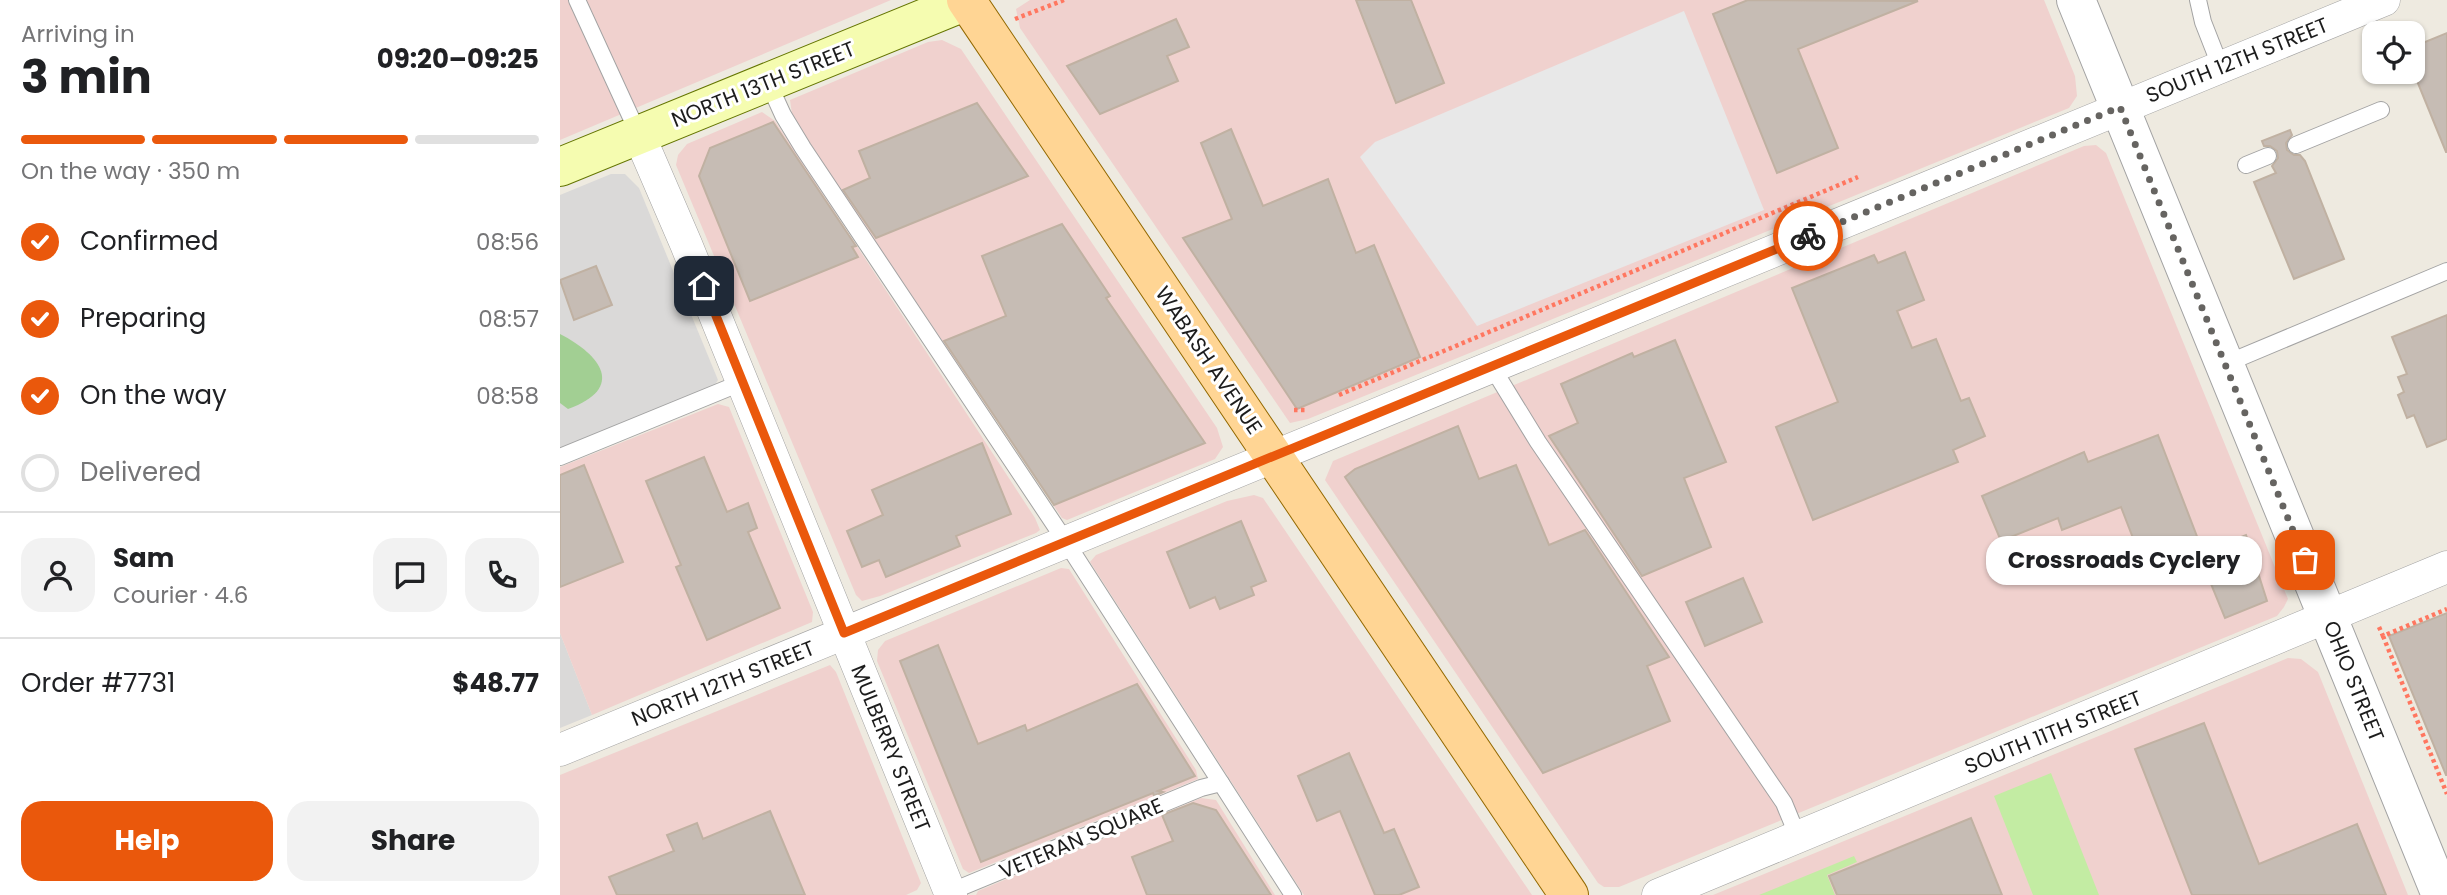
<!DOCTYPE html>
<html lang="en">
<head>
<meta charset="utf-8">
<style>
  :root { --surface:#fff; --page:#f2f2f2; --text:#202124; --muted:#757577; --line:#e0e0e0; --accent:#ea580c }
  body { margin:0; font-family:Poppins,sans-serif; background:var(--page); color:var(--text); height:100vh; display:flex; flex-direction:column; font-size:26px; white-space:nowrap }
  * { box-sizing:border-box; margin:0 }
  p { font-size:23px; color:var(--muted) }
  .icon { flex:none; width:38px; height:38px; fill:none; stroke:currentColor; stroke-width:2; stroke-linecap:round; stroke-linejoin:round }
  .map { position:relative; flex:1; overflow:hidden }
  .details { display:flex; flex-direction:column; background:var(--surface); width:560px }
  .details>* { flex:none }
  .fabs { position:absolute; left:1802px; top:21px; display:grid; gap:14px }
  .fabs a { display:grid; place-items:center; width:63px; height:63px; border-radius:14px; background:var(--surface); box-shadow:0 2px 5px #0004; font-size:35px }
  .pin { position:absolute; display:grid; place-items:center; width:60px; height:60px; color:#fff; margin:-30px; border-radius:14px; box-shadow:0 4px 10px #0006 }
  .courier { position:absolute; display:grid; place-items:center; width:70px; height:70px; margin:-35px; border:5px solid #ea580c; border-radius:50%; background:#fff; color:#222; box-shadow:0 2px 9px #0007 }
  .bubble { position:absolute; height:49px; border-radius:21px; background:var(--surface); box-shadow:0 2px 5px #0004; font-size:23px; font-weight:700; line-height:49px; text-align:center }
  .headline em { font-style:normal; font-weight:700 }
  .headline div { display:flex; flex-direction:column-reverse }
  .headline { display:flex; align-items:center; justify-content:space-between; height:119px; padding:0 21px }
  h1 { font-size:46px; font-weight:700; line-height:52px }
  .bar { display:grid; grid-template-columns:repeat(4,1fr); gap:10px 7px; align-content:center; height:84px; padding:0 21px }
  .bar i { height:9px; border-radius:5px; background:var(--line) }
  .bar .selected { background:var(--accent) }
  .bar p { grid-column:span 4 }
  .line { display:flex; align-items:center; gap:18px; padding:0 21px; border-top:2px solid var(--line) }
  .line div { flex:1 }
  .round { display:grid; place-items:center; flex:none; width:74px; height:74px; border-radius:21px; background:var(--page) }
  ol { padding:0 21px; list-style:none }
  li { display:flex; align-items:center; gap:21px; height:77px }
  li p { margin-inline-start:auto }
  li .icon { padding:7px; border-radius:50%; background:var(--accent); color:#fff; stroke-width:4 }
  li:last-child { color:var(--muted) }
  li i { width:38px; height:38px; border:4px solid var(--line); border-radius:50% }
  .primary-button { display:flex; gap:14px; margin-top:auto; padding:14px 21px }
  .primary-button a { flex:1; height:80px; border-radius:21px; background:var(--accent); color:#fff; font-size:28px; font-weight:700; line-height:80px; text-align:center }
  .primary-button a+a { background:var(--page); color:var(--text) }
  main { display:flex; flex:1; min-height:0 }
  .map>svg:first-child { display:block }
  .residential { fill:#dad9d8 }
  .commercial { fill:#f0d1ce }
  .grass { fill:#c3eca3 }
  .forest { fill:#a2cf93 }
  .parking { fill:#e8e8e8 }
  .building { fill:#c6bcb4; stroke:#c0b1a2; stroke-width:2 }
  .lines { fill:none; stroke-linecap:round; stroke-linejoin:round }
  .service-casing { stroke:#a3a3a3; stroke-width:18 }
  .minor-casing { stroke:#a3a3a3; stroke-width:33 }
  .tertiary-casing { stroke:#a3a3a3; stroke-width:40 }
  .secondary-casing { stroke:#647500; stroke-width:40 }
  .primary-casing { stroke:#936900; stroke-width:40 }
  .path { stroke:#ff7760; stroke-width:4.5; stroke-dasharray:3.5 3.5; stroke-linecap:butt }
  .service { stroke:#fff; stroke-width:16 }
  .minor { stroke:#fff; stroke-width:32 }
  .tertiary { stroke:#fff; stroke-width:38 }
  .secondary { stroke:#f5fcb0; stroke-width:38 }
  .primary { stroke:#ffd594; stroke-width:38 }
  .done { stroke:#666461; stroke-width:7; stroke-dasharray:0 12.6 }
  .route { stroke:#ea580c; stroke-width:9 }
  .labels { text-anchor:middle; dominant-baseline:central; stroke-width:6; stroke-linejoin:round; paint-order:stroke }
  .street-label { font-size:21px; fill:#1c1c1c; stroke:#fff }
</style>
</head>
<body>
<main>
<section class="details">
<div class="headline"><div><h1>3 min</h1><p>Arriving in</p></div><em>09:20–09:25</em></div>
<div class="bar"><i class="selected"></i><i class="selected"></i><i class="selected"></i><i></i><p>On the way · 350 m</p></div>
<ol>
<li><svg class="icon" aria-label="check" viewBox="0 0 24 24"><path d="M5 12l5 5 9-10"/></svg>Confirmed<p>08:56</p></li>
<li><svg class="icon" aria-label="check" viewBox="0 0 24 24"><path d="M5 12l5 5 9-10"/></svg>Preparing<p>08:57</p></li>
<li><svg class="icon" aria-label="check" viewBox="0 0 24 24"><path d="M5 12l5 5 9-10"/></svg>On the way<p>08:58</p></li>
<li><i></i>Delivered</li>
</ol>
<div class="line" style="height:126px"><a class="round"><svg class="icon" aria-label="person" viewBox="0 0 24 24"><circle cx="12" cy="8" r="4"/><path d="M4 21q1-7 8-7t8 7"/></svg></a><div><b>Sam</b><p>Courier · 4.6</p></div><a class="round"><svg class="icon" aria-label="chat" viewBox="0 0 24 24"><path d="M4 5h16v11H9l-5 4z"/></svg></a><a class="round"><svg class="icon" aria-label="phone" viewBox="0 0 24 24"><path d="M5 4h4l2 5-3 2q2 4 5 5l2-3 5 2v4C11 20 4 13 5 4z"/></svg></a></div>
<div class="line" style="height:91px"><div>Order #7731</div><b>$48.77</b></div>
<div class="primary-button"><a>Help</a><a>Share</a></div>
</section>
<div class="map">
<svg width="1887" height="895" viewBox="0 0 1887 895">
  <rect width="100%" height="100%" fill="#eeeae0"/>
  <!-- residential -->
  <g class="residential">
    <polygon points="51,174 65,174 79,188 158,380 154,386 0,449 0,195"/>
    <polygon points="0,633 32,715 0,728"/>
  </g>
  <!-- commercial -->
  <g class="commercial">
    <polygon points="0,0 331,0 0,140"/>
    <polygon points="470,0 1484,0 1515,76 1517,96 1509,108 748,419 730,423 460,28 456,9"/>
    <polygon points="382,40 401,49 657,428 663,447 655,459 507,520 502,518 265,167 232,114 230,100 368,42"/>
    <polygon points="202,112 215,121 475,518 480,530 476,533 320,596 302,601 296,595 116,165 118,155 127,144"/>
    <polygon points="1536,145 1546,153 1728,599 1724,607 1717,616 1059,887 1044,887 1038,883 765,480 773,461 1524,146"/>
    <polygon points="158,404 169,407 253,612 252,622 32,715 0,633 0,467"/>
    <polygon points="694,495 703,498 972,895 744,895 530,562 536,555 667,501"/>
    <polygon points="501,568 509,569 636,770 638,779 409,873 403,869 317,661 318,650 325,641"/>
    <polygon points="1728,658 1741,659 1758,672 1848,895 1153,895"/>
    <polygon points="270,665 276,672 361,883 357,890 346,895 0,895 0,775"/>
    <polygon points="641,798 656,800 715,895 416,895 418,891"/>
  </g>
  <!-- grass -->
  <g class="grass">
    <polygon points="1491,773 1539,895 1473,895 1434,796"/>
    <polygon points="1294,856 1297,862 1267,875 1275,895 1199,895"/>
  </g>
  <!-- forest -->
  <path class="forest" d="M0,334c41,21 66,54 8,75l-8,-6z"/>
  <!-- parking -->
  <polygon class="parking" points="1124,11 1204,210 917,326 800,157 815,142"/>
  <!-- building -->
  <g class="building">
    <polygon points="796,0 851,0 884,83 836,103"/>
    <polygon points="1188,0 1358,1 1238,49 1278,148 1217,173 1153,14"/>
    <polygon points="616,19 629,47 607,56 618,81 540,114 507,66"/>
    <polygon points="1887,33 1887,152 1886,152 1853,71 1853,47"/>
    <polygon points="417,103 468,176 316,238 283,190 310,178 299,151"/>
    <polygon points="213,122 296,246 292,247 298,257 190,301 139,176 150,148"/>
    <polygon points="671,129 703,206 768,179 796,253 814,245 860,357 737,409 623,238 672,219 641,143"/>
    <polygon points="1730,130 1732,135 1726,143 1727,150 1734,155 1740,155 1745,161 1784,259 1734,279 1694,182 1716,173 1712,166 1718,158 1717,151 1710,146 1704,146 1702,141"/>
    <polygon points="502,224 550,296 546,298 645,443 494,505 384,341 446,316 422,256"/>
    <polygon points="1345,252 1364,300 1337,311 1352,348 1376,339 1401,401 1409,398 1425,436 1393,450 1398,462 1253,520 1216,427 1278,402 1232,288 1314,255 1318,263"/>
    <polygon points="36,266 52,305 14,320 0,280"/>
    <polygon points="1887,315 1887,439 1867,447 1854,415 1847,418 1838,395 1844,392 1838,377 1847,374 1832,337"/>
    <polygon points="1115,340 1166,462 1124,478 1151,547 1082,576 989,436 1018,423 1001,384 1072,353 1074,357"/>
    <polygon points="898,426 919,479 956,465 989,545 1025,530 1109,657 1087,666 1110,721 983,773 785,477 795,469"/>
    <polygon points="1598,435 1643,552 1686,535 1707,601 1665,618 1642,562 1590,582 1561,507 1502,530 1498,518 1441,541 1422,496 1524,452 1528,462"/>
    <polygon points="422,443 451,514 396,536 400,546 326,577 319,560 302,567 287,531 323,515 312,490"/>
    <polygon points="144,457 167,512 188,503 197,528 188,532 220,608 147,640 116,567 121,565 86,481"/>
    <polygon points="24,465 63,562 0,587 0,475"/>
    <polygon points="681,521 706,581 691,587 694,595 660,609 655,597 630,608 607,552"/>
    <polygon points="1183,578 1202,622 1145,646 1126,602"/>
    <polygon points="1887,613 1887,775 1886,775 1829,636"/>
    <polygon points="378,645 418,744 465,725 467,731 577,684 635,776 598,791 603,792 594,796 593,793 421,862 340,661"/>
    <polygon points="1644,723 1699,864 1797,824 1826,895 1632,895 1575,749"/>
    <polygon points="789,753 824,833 834,829 859,887 839,895 815,895 780,811 757,821 738,776"/>
    <polygon points="633,803 656,810 711,895 587,895 572,857 613,841 602,815"/>
    <polygon points="210,811 245,895 57,895 49,877 114,851 107,835 137,823 143,839"/>
    <polygon points="1411,818 1442,895 1277,895 1269,876"/>
  </g>
  <g class="lines">
    <!-- service casing -->
    <g class="service-casing">
      <g id="service">
        <polyline points="17,0 79,135"/>
        <polyline points="1638,0 1643,22 1661,68"/>
        <polyline points="208,82 223,115 243,148 506,542 733,895"/>
        <polyline points="1736,145 1821,110"/>
        <polyline points="1686,165 1708,156"/>
        <polyline points="1665,364 1887,271"/>
        <polyline points="932,367 978,442 1224,803 1238,837"/>
        <polyline points="0,457 183,382"/>
        <polyline points="385,894 641,788 661,783"/>
      </g>
    </g>
    <!-- minor casing -->
    <g class="minor-casing">
      <g id="minor">
        <polyline points="79,135 126,244 391,895"/>
        <polyline points="0,750 1824,0"/>
        <polyline points="1098,895 1887,567"/>
      </g>
    </g>
    <!-- tertiary casing -->
    <g class="tertiary-casing">
      <polyline id="tertiary" points="1516,0 1881,895"/>
    </g>
    <!-- secondary casing -->
    <g class="secondary-casing">
      <polyline id="secondary" points="0,167 409,0"/>
    </g>
    <!-- primary casing -->
    <g class="primary-casing">
      <polyline id="primary" points="406,0 1009,895"/>
    </g>
    <!-- path -->
    <g class="path">
      <polyline points="455,19 504,0"/>
      <polyline points="779,395 1298,177"/>
      <polyline points="734,410 746,410"/>
      <polyline points="1819,627 1823,636 1887,609"/>
      <polyline points="1823,636 1887,794"/>
    </g>
    <!-- service -->
    <use href="#service" class="service"/>
    <!-- minor -->
    <use href="#minor" class="minor"/>
    <!-- tertiary -->
    <use href="#tertiary" class="tertiary"/>
    <!-- secondary -->
    <use href="#secondary" class="secondary"/>
    <!-- primary -->
    <use href="#primary" class="primary"/>
  </g>
  <g class="lines">
    <!-- done -->
    <polyline class="done" points="1248,236 1560,107 1745,560"/>
    <!-- route -->
    <polyline class="route" points="144,286 284,633 1248,236"/>
  </g>
  <g class="labels">
    <!-- street labels -->
    <g class="street-label">
      <text transform="translate(1677 60) rotate(-22)">SOUTH 12TH STREET</text>
      <text transform="translate(203 84) rotate(-22)">NORTH 13TH STREET</text>
      <text transform="translate(649 360) rotate(56)">WABASH AVENUE</text>
      <text transform="translate(1794 681) rotate(68)">OHIO STREET</text>
      <text transform="translate(163 683) rotate(-22)">NORTH 12TH STREET</text>
      <text transform="translate(1493 732) rotate(-22)">SOUTH 11TH STREET</text>
      <text transform="translate(331 748) rotate(68)">MULBERRY STREET</text>
      <text transform="translate(521 838) rotate(-23)">VETERAN SQUARE</text>
    </g>
  </g>
</svg>
<div class="fabs">
<a><svg class="icon" aria-label="locate" viewBox="0 0 24 24"><circle cx="12" cy="12" r="6"/><path d="M12 2v4M12 18v4M2 12h4M18 12h4"/></svg></a>
</div>
<div class="pin" style="left:1745px;top:560px;background:#ea580c"><svg class="icon" aria-label="bag" viewBox="0 0 24 24"><path d="M5 8h14l-1 12H6zM9 8a3 3 0 0 1 6 0"/></svg></div>
<div class="pin" style="left:144px;top:286px;background:#1f2937"><svg class="icon" aria-label="home" viewBox="0 0 24 24"><path d="M3 11l9-7 9 7M6 9v11h12V9"/></svg></div>
<div class="courier" style="left:1248px;top:236px"><svg class="icon" aria-label="bike" viewBox="0 0 24 24"><circle cx="6" cy="16" r="4"/><circle cx="18" cy="16" r="4"/><path d="M6 16l4-8h5l3 8M10 8l3 8H6M13 5h3"/></svg></div>
<div class="bubble" style="left:1426px;top:536px;width:276px">Crossroads Cyclery</div>
</div>
</main>
</body>
</html>
